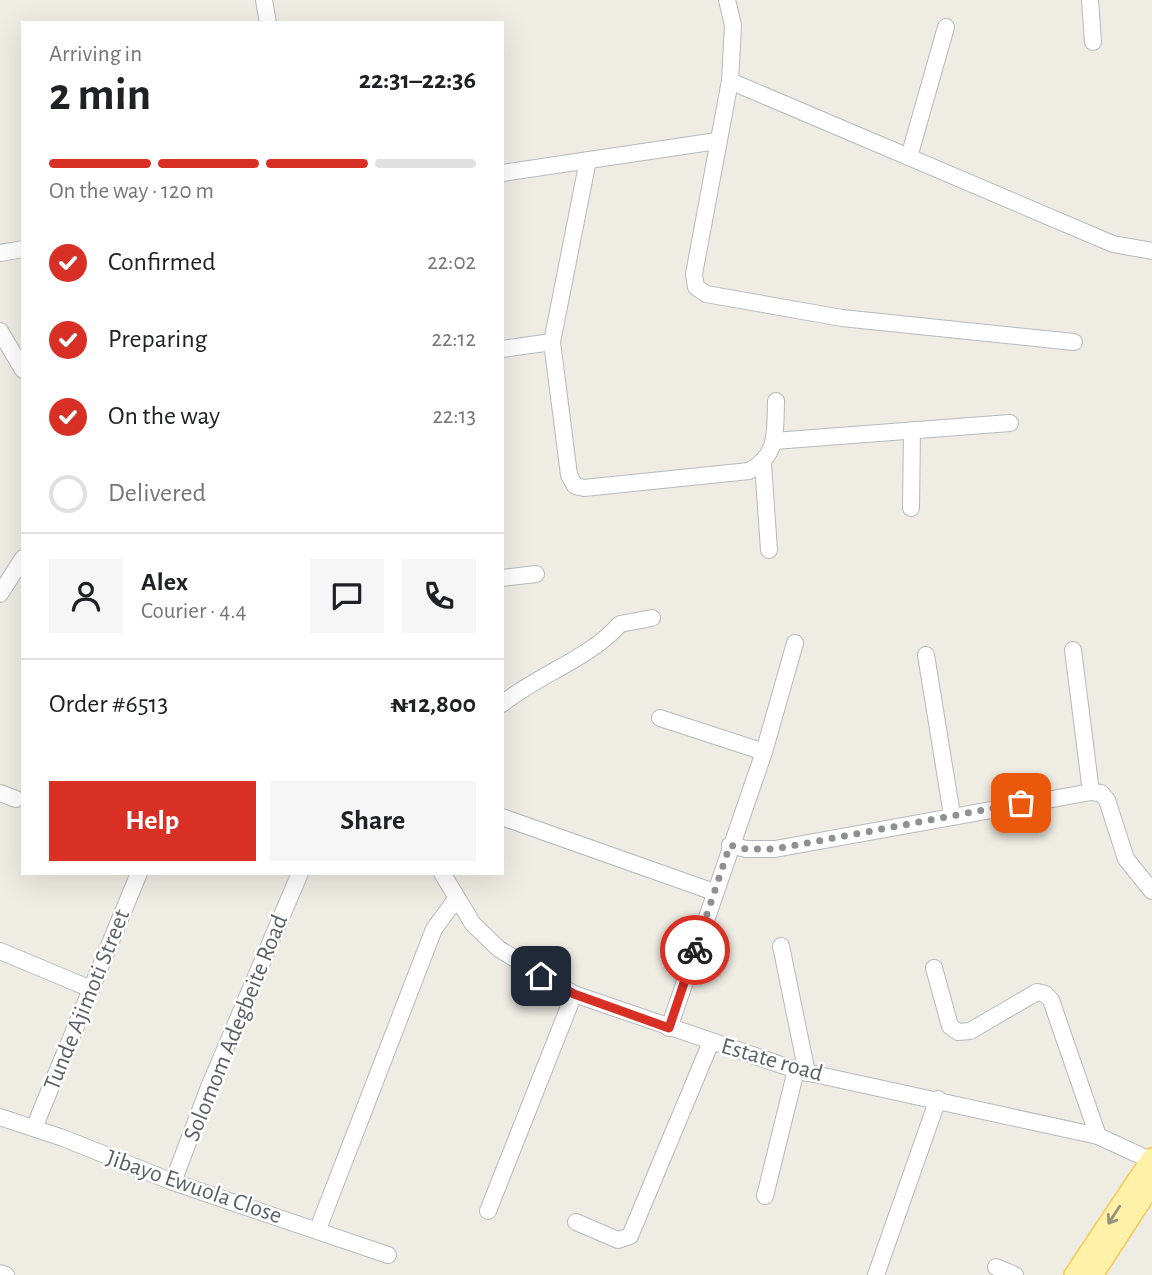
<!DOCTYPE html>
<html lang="en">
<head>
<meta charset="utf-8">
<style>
  :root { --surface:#fff; --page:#f6f6f6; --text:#202124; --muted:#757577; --line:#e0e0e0; --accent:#d93025 }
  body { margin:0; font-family:"Alegreya Sans",sans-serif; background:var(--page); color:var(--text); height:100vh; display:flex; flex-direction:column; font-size:26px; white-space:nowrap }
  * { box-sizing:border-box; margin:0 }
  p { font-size:23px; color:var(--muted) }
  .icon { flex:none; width:38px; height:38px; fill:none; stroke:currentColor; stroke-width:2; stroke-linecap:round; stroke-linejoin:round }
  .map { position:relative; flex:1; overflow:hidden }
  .side { position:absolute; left:21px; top:21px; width:483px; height:854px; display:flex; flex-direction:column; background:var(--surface); border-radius:0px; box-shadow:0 7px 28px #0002 }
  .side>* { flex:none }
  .pin { position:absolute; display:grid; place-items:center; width:60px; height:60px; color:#fff; margin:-30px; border-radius:14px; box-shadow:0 4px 10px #0006 }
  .courier { position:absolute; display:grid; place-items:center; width:70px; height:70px; margin:-35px; border:5px solid #d93025; border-radius:50%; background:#fff; color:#222; box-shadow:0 2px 9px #0007 }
  .head em { font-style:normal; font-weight:700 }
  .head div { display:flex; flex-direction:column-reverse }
  .head { display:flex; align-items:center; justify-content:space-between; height:119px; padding:0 28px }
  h1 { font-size:46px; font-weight:700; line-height:52px }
  .bar { display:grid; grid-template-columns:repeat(4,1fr); gap:10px 7px; align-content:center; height:84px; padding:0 28px }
  .bar i { height:9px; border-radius:5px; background:var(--line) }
  .bar .active { background:var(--accent) }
  .bar p { grid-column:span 4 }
  .line { display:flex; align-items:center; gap:18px; padding:0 28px; border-top:2px solid var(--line) }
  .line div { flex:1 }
  .round { display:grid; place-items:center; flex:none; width:74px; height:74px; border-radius:0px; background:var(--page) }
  ol { padding:0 28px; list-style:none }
  li { display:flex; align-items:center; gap:21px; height:77px }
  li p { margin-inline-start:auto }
  li .icon { padding:7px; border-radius:50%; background:var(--accent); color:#fff; stroke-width:4 }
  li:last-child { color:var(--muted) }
  li i { width:38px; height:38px; border:4px solid var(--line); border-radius:50% }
  .primary-button { display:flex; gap:14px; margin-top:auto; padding:14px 28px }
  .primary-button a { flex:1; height:80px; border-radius:0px; background:var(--accent); color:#fff; font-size:28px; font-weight:700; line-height:80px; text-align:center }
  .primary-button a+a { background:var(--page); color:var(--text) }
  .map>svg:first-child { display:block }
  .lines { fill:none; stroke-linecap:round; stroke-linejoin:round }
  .minor-casing { stroke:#b6b9be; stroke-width:18 }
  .major-casing { stroke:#f6c955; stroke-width:22 }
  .minor { stroke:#fff; stroke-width:16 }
  .major { stroke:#fff1a8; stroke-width:19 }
  .oneway { stroke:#94927c }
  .done { stroke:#8f9091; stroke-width:7; stroke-dasharray:0 12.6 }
  .route { stroke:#d93025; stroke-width:9 }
  .labels { text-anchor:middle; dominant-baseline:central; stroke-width:5; stroke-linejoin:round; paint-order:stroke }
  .street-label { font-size:24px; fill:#5b5f65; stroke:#fff }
</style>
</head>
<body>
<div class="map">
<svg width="1152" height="1275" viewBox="0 0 1152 1275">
  <rect width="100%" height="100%" fill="#efece3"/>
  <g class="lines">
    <!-- minor casing -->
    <g class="minor-casing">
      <g id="minor">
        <polyline points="264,0 268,23"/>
        <polyline points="727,0 733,25 730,81 694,274 696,287 706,294 842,318 1074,342"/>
        <polyline points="1090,0 1093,42"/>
        <polyline points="730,81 1113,244 1152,251"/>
        <polyline points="909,157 946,27"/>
        <path d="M588,160l-36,182 17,133 6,11 9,2 165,-17c30,-16 26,-40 27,-70"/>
        <polyline points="502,173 717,141"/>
        <polyline points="0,253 23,249"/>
        <polyline points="0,331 23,370"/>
        <polyline points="502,349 552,342"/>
        <polyline points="774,441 1010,423"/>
        <polyline points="763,464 769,550"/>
        <polyline points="911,508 912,430"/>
        <polyline points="502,578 536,574"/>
        <polyline points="0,594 23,558"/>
        <polyline points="1073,650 1091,792"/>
        <polyline points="926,655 952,815"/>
        <path d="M502,704c37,-30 87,-45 118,-80l32,-6"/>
        <polyline points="660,718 764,752"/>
        <polyline points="0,793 16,799"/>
        <polyline points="502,817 714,892"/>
        <polyline points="730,845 746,849 775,849 1091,792 1101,793 1107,800 1126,859 1152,891"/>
        <polyline points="442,873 473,924 499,949 574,994 796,1070 1098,1136 1150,1160"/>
        <polyline points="781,946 807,1073"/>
        <polyline points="0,951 91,989"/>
        <polyline points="934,968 950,1026 958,1032 970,1031 1037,992 1045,994 1051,1000 1098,1136"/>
        <polyline points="669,1028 764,752 795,643"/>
        <polyline points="0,1117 63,1138 173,1182 388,1255"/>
        <polyline points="34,1128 139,873"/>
        <polyline points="173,1182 209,1087 300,873"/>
        <polyline points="765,1196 796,1070"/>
        <polyline points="488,1211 574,994"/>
        <polyline points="576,1222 618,1240 630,1236 711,1042"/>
        <polyline points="318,1229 434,929 456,899"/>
        <polyline points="996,1267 1015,1275"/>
        <polyline points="0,1273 6,1275"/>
        <polyline points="876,1275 938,1099"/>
      </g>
    </g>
    <!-- major casing -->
    <g class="major-casing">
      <g id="major">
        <polyline points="1074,1275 1152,1158"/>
        <polyline points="1093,1275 1152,1184"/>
      </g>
    </g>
    <!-- minor -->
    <use href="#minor" class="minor"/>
    <!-- major -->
    <use href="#major" class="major"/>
  </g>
  <!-- one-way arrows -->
  <defs><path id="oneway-shaft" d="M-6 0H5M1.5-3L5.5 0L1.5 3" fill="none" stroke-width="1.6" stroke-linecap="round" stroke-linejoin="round" transform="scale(1.75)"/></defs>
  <use class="oneway" href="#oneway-shaft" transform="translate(1114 1215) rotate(123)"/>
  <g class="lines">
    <!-- done -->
    <polyline class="done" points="695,950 730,845 746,849 775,849 1021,803"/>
    <!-- route -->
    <polyline class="route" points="541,976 574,994 669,1028 695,950"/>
  </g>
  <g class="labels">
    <!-- street labels -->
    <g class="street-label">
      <text transform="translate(87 1000) rotate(-68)">Tunde Ajimoti Street</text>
      <text transform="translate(236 1028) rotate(-68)">Solomom Adegbeite Road</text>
      <text transform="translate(772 1060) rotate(16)">Estate road</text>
      <text transform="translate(194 1187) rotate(19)">Jibayo Ewuola Close</text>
    </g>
  </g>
</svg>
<div class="pin" style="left:1021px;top:803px;background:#ea580c"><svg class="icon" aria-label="bag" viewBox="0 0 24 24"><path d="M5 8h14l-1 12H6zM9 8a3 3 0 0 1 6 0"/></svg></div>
<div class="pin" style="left:541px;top:976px;background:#1f2937"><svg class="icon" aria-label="home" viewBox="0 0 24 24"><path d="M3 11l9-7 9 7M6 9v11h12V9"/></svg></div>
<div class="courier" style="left:695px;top:950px"><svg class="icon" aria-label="bike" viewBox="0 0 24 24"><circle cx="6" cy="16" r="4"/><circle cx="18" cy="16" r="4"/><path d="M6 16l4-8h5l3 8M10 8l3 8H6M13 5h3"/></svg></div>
<section class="side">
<div class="head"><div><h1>2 min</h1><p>Arriving in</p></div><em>22:31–22:36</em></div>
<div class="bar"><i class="active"></i><i class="active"></i><i class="active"></i><i></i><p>On the way · 120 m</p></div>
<ol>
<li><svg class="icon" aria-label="check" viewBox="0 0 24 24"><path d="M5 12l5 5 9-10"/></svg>Confirmed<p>22:02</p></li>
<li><svg class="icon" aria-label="check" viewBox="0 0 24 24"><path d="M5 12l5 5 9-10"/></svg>Preparing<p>22:12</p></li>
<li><svg class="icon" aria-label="check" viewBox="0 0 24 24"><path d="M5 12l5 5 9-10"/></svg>On the way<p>22:13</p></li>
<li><i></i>Delivered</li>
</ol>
<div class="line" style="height:126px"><a class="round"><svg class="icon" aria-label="person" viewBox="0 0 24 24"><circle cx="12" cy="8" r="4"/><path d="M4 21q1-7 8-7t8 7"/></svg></a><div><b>Alex</b><p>Courier · 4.4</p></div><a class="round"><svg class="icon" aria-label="chat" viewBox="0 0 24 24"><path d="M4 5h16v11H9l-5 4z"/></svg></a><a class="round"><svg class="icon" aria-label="phone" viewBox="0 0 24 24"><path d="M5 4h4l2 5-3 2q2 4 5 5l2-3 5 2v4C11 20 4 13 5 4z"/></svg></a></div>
<div class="line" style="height:91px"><div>Order #6513</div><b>₦12,800</b></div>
<div class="primary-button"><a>Help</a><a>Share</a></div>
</section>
</div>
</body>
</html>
